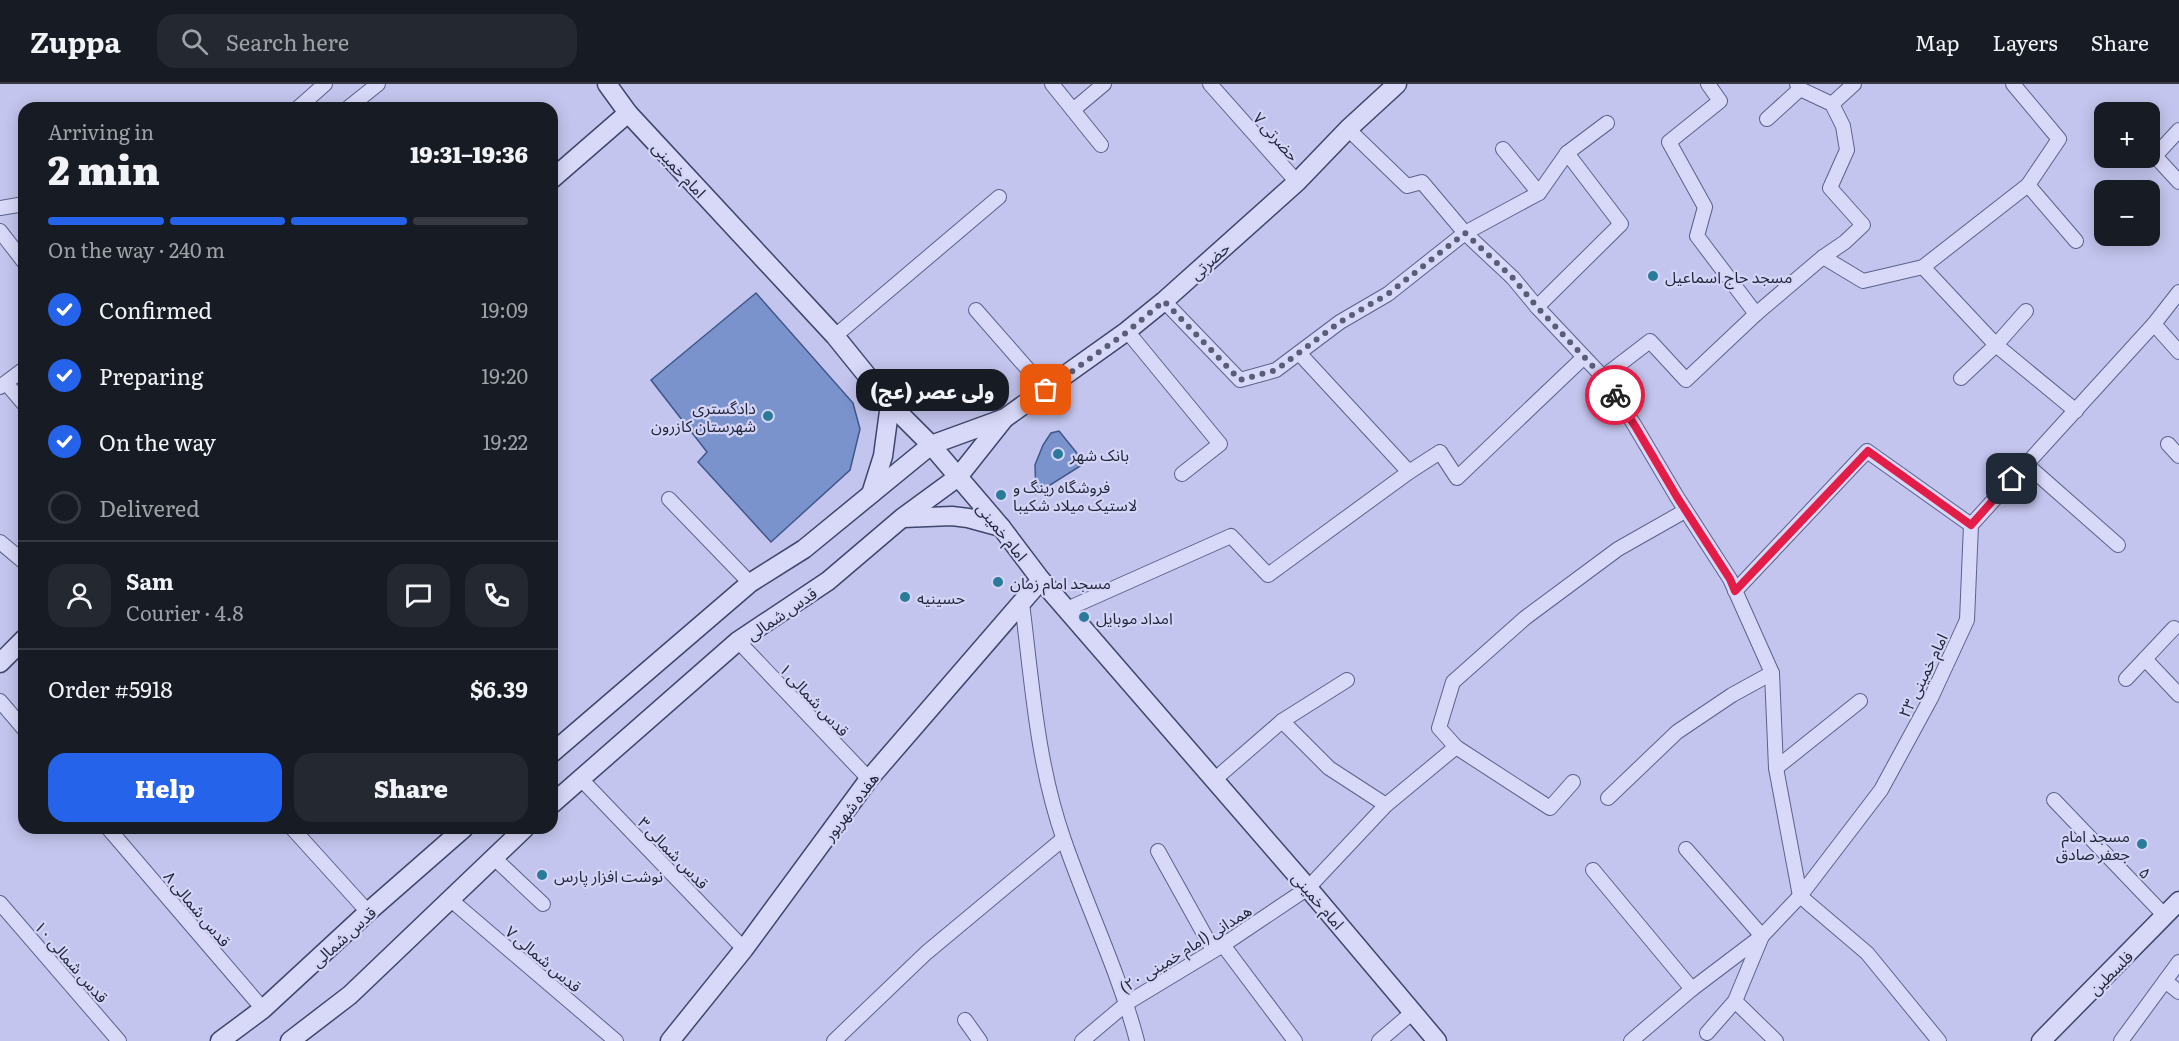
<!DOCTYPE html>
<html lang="en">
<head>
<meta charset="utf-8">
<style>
  :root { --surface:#171b24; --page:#242831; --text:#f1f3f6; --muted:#9ea1a6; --line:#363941; --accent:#2563eb }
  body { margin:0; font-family:Literata,"Noto Sans Arabic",serif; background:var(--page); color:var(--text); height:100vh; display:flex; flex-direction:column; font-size:22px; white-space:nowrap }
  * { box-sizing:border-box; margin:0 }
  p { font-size:20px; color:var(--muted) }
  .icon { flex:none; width:33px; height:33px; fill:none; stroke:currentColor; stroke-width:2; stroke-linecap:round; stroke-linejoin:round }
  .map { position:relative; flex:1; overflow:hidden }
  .drawer { position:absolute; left:18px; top:18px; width:540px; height:732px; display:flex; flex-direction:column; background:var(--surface); border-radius:18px; box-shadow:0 3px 15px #0003 }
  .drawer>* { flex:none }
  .buttons { position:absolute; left:2094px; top:18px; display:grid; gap:12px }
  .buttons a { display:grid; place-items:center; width:66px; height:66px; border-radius:12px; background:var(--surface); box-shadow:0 3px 15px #0003; font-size:30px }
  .pin { position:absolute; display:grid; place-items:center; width:51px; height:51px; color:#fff; margin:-26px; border-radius:12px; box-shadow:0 3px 9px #0006 }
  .courier { position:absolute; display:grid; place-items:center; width:60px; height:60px; margin:-30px; border:4px solid #e11d48; border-radius:50%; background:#fff; color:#222; box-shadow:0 2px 8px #0007 }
  .bubble { position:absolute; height:42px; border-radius:18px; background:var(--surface); box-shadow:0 3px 15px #0003; font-size:20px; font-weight:800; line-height:42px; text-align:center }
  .overview em { font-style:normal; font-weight:800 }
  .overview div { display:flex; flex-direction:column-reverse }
  .overview { display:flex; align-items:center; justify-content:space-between; height:102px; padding:0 30px }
  h1 { font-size:39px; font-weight:800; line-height:45px }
  .bar { display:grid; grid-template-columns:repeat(4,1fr); gap:9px 6px; align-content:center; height:72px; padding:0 30px }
  .bar i { height:8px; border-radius:4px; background:var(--line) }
  .bar .on { background:var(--accent) }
  .bar p { grid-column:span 4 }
  .line { display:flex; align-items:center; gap:15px; padding:0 30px; border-top:2px solid var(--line) }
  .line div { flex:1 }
  .round { display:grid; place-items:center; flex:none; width:63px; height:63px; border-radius:18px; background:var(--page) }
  ol { padding:0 30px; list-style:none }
  li { display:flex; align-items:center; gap:18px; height:66px }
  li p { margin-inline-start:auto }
  li .icon { padding:6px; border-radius:50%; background:var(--accent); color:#fff; stroke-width:4 }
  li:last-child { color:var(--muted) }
  li i { width:33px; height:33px; border:3px solid var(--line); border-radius:50% }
  .cta { display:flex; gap:12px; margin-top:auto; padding:12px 30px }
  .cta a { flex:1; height:69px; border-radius:18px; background:var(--accent); color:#fff; font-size:24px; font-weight:800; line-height:69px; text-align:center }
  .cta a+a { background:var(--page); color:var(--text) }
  header { display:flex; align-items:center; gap:36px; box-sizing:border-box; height:84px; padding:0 30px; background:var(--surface); border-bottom:2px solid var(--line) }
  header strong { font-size:28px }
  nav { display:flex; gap:33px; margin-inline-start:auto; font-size:21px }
  .search { width:420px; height:54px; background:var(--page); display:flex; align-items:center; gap:15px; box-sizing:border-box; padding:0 21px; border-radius:18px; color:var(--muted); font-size:22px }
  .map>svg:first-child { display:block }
  .building { fill:#7a93cd; stroke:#405789; stroke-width:1.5 }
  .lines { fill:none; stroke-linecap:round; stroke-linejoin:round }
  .street-casing { stroke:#5a6389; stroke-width:16 }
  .secondary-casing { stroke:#3e476b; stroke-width:21 }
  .street { stroke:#d8d8f9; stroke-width:14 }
  .secondary { stroke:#d8d8f9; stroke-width:18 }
  .done { stroke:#595d78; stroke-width:6; stroke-dasharray:0 10.8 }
  .route { stroke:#e11d48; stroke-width:8 }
  .poi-dot { fill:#2a7a99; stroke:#d4d4f6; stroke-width:2 }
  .labels { text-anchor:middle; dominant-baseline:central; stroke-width:4.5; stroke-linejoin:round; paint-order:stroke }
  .street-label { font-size:16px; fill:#1f2539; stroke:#d4d4f6 }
  .poi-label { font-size:16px; fill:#1f2539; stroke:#d4d4f6; text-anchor:start }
</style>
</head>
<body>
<header>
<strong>Zuppa</strong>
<div class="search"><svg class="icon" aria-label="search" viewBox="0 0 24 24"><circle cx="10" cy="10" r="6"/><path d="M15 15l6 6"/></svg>Search here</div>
<nav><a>Map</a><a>Layers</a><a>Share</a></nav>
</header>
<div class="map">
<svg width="2179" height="957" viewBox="0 0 2179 957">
  <rect width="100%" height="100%" fill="#c4c5ee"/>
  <!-- building -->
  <g class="building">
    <polygon points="756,209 853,319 860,345 850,386 771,458 698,378 707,368 651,296"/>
    <polygon points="1059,347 1085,379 1036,410 1035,381 1043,361 1051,349"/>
  </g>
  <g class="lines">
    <!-- street casing -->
    <g class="street-casing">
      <g id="street">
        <polyline points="1052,0 1101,61"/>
        <polyline points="1210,0 1297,98"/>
        <polyline points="1708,0 1720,17 1669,58 1705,123 1697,152 1756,230"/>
        <polyline points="1797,0 1800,5 1832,20 1843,42 1847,66 1830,104 1863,141 1845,158 1823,173 1863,197 1923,183 1996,261 2076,327"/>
        <polyline points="1832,20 1854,0"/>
        <polyline points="298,24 325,0"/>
        <polyline points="348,24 378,0"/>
        <polyline points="1073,26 1104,0"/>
        <polyline points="1767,35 1800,5"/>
        <polyline points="1348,45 1407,102 1422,98 1465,149 1513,194 1537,223 1603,293 1635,342 1677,413 1730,495 1772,589 1776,684 1800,812 1867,869 1939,957"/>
        <polyline points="2179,46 2155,72 2179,98"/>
        <polyline points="1503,65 1539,109"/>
        <polyline points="2028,101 2076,157"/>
        <polyline points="0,124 24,120"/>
        <polyline points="0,147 24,178"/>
        <polyline points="1923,183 2028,101 2059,55 2013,0"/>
        <polyline points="1164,217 1240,296 1276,286 1340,238 1388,210 1465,149 1539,109 1567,69 1607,39"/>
        <polyline points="1537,223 1621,140 1567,69"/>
        <polyline points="976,226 1046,306"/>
        <polyline points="2154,240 2179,268"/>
        <polyline points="1127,247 1220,360 1182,390"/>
        <polyline points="835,252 999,113"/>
        <polyline points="1299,269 1409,388"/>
        <polyline points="1603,293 1650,257 1686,296 1756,230 1823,173"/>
        <polyline points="1961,294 1996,261 2026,227"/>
        <polyline points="6,299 24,320"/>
        <polyline points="0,303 24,285"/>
        <polyline points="2168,360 2179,372"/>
        <polyline points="2026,380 2118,461"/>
        <polyline points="669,415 750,499"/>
        <polyline points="0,458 24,478"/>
        <polyline points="1735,507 1867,367 1971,441"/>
        <path d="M1022,519c10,79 15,161 42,237 23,67 55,132 73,201"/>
        <polyline points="1067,525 1231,452 1268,491 1409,388 1440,368 1457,394 1584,273"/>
        <polyline points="738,557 869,695"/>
        <polyline points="2145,575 2179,611"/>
        <polyline points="2126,595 2174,544"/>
        <polyline points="0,617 24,645"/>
        <polyline points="1282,637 1329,684 1386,721"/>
        <polyline points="1456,663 1550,724 1573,698"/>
        <polyline points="1776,684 1860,617"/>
        <polyline points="580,694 744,865"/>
        <polyline points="1214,696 1282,637 1347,596"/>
        <polyline points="1608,714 1677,648 1732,611 1772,589"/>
        <polyline points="2054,716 2165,832"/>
        <polyline points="108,744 263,925"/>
        <polyline points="292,744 368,828"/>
        <polyline points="1686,765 1762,852 1735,917 1707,949"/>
        <polyline points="1158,767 1213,866"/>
        <polyline points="493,773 543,820"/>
        <polyline points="1593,786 1692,905"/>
        <polyline points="451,816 616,957"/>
        <polyline points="0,819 119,957"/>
        <polyline points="1223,861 1295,957"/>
        <polyline points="2165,897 2179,908"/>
        <polyline points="1735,917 1776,957"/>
        <polyline points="965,936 980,957"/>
        <polyline points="834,957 926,869 1063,755"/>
        <polyline points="1082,957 1127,919 1223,861 1308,804 1386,721 1456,663 1439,644 1453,598 1525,534 1618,465 1685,427"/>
        <polyline points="1379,957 1413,928"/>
        <polyline points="1631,957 1692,905 1762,852 1800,812 1881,706 1931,614 1967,536 1971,441 2154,240 2179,208"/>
        <polyline points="2121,957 2179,878"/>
      </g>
    </g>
    <!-- secondary casing -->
    <g class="secondary-casing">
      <g id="secondary">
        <polyline points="607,0 628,29 835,252 890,320 931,361 1001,443 1041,496 1308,804 1437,957"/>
        <polyline points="552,95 628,29"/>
        <polyline points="871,410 883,372 890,320"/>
        <polyline points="903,434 952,432 968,434 1001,443"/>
        <polyline points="0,579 24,555"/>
        <polyline points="552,669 750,499 804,465 931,361 1005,334 1127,247 1164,217 1297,98 1348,45 1397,0"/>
        <polyline points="552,720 738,557 828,497 902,434 958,393 1004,335"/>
        <polyline points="220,957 263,925 368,828 464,744"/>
        <polyline points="290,957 350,911 525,744"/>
        <polyline points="670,957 744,865 869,695 1041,496"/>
        <polyline points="2041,957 2179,817"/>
      </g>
    </g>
    <!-- street -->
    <use href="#street" class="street"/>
    <!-- secondary -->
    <use href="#secondary" class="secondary"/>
  </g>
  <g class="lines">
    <!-- done -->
    <polyline class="done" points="1046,306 1127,248 1164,217 1240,296 1276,286 1340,238 1388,210 1465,149 1513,194 1537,223 1603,293 1615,311"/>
    <!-- route -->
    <polyline class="route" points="1615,311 1635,342 1677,413 1730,495 1735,507 1868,367 1971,441 2012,395"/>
  </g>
  <!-- markers -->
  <g class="poi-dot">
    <circle cx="1653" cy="192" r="6"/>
    <circle cx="768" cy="332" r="6"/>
    <circle cx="1058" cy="370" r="6"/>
    <circle cx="1001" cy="411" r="6"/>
    <circle cx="998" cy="498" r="6"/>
    <circle cx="905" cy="513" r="6"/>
    <circle cx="1084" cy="533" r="6"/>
    <circle cx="2142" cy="760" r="6"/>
    <circle cx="542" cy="791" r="6"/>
  </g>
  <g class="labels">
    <!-- street labels -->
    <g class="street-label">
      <text transform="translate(1277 52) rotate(48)">حضرتی ۷</text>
      <text transform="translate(680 85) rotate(47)">امام خمینی</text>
      <text transform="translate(1209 176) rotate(-42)">حضرتی</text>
      <text transform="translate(1003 447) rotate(51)">امام خمینی</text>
      <text transform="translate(781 529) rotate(-34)">قدس شمالی</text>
      <text transform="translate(1922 591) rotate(-64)">امام خمینی ۲۳</text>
      <text transform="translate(815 615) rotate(47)">قدس شمالی ۱</text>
      <text transform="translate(850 722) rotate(-53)">هفده شهریور</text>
      <text transform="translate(674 768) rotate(46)">۳ قدس شمالی</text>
      <text transform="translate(2146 788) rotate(46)">۵</text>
      <text transform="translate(1319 816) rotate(49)">امام خمینی</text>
      <text transform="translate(198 824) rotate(50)">قدس شمالی ۸</text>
      <text transform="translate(343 852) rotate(-42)">قدس شمالی</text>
      <text transform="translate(1185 864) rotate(-32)">همدانی (امام خمینی ۲۰)</text>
      <text transform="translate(544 874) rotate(40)">۷ قدس شمالی</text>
      <text transform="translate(72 877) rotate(49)">قدس شمالی ۱۰</text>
      <text transform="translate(2110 888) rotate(-45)">فلسطین</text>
    </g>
    <!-- poi labels -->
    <g class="poi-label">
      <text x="1665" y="192">مسجد حاج اسماعیل</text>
      <text x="756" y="323" text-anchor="end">دادگستری<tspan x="756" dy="18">شهرستان کازرون</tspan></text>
      <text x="1070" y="370">بانک شهر</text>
      <text x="1013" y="402">فروشگاه رینگ و<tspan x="1013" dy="18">لاستیک میلاد شکیبا</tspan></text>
      <text x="1010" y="498">مسجد امام زمان</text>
      <text x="917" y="513">حسینیه</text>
      <text x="1096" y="533">امداد موبایل</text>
      <text x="2130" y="751" text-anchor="end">مسجد امام<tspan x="2130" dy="18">جعفر صادق</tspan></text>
      <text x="554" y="791">نوشت افزار پارس</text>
    </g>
  </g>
</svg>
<div class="buttons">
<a>+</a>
<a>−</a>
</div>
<div class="pin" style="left:1046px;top:306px;background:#ea580c"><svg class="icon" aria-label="bag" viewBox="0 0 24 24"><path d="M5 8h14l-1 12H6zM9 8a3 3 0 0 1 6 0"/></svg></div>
<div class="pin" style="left:2012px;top:395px;background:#1f2937"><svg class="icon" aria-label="home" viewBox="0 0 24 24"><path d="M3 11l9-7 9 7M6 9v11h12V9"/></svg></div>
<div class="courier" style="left:1615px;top:311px"><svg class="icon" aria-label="bike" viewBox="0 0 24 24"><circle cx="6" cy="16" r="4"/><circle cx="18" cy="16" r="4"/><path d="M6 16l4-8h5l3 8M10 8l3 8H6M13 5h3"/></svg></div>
<div class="bubble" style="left:856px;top:285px;width:153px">ولی عصر (عج)</div>
<section class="drawer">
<div class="overview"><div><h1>2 min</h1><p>Arriving in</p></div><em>19:31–19:36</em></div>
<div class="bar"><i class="on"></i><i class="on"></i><i class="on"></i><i></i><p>On the way · 240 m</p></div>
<ol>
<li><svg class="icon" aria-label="check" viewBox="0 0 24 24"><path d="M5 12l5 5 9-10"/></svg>Confirmed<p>19:09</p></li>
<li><svg class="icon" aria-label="check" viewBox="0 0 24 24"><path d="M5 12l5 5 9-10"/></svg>Preparing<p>19:20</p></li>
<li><svg class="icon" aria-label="check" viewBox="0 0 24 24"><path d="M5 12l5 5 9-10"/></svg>On the way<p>19:22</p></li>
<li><i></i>Delivered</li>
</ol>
<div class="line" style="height:108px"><a class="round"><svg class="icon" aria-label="person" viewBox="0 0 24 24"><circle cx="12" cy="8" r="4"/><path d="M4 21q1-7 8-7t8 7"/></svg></a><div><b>Sam</b><p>Courier · 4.8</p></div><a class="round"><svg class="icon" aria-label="chat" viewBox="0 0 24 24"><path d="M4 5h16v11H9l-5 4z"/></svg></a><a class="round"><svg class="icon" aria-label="phone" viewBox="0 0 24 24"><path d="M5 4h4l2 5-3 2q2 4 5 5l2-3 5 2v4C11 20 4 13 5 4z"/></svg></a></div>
<div class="line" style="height:78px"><div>Order #5918</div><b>$6.39</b></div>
<div class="cta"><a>Help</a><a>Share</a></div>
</section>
</div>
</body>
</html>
